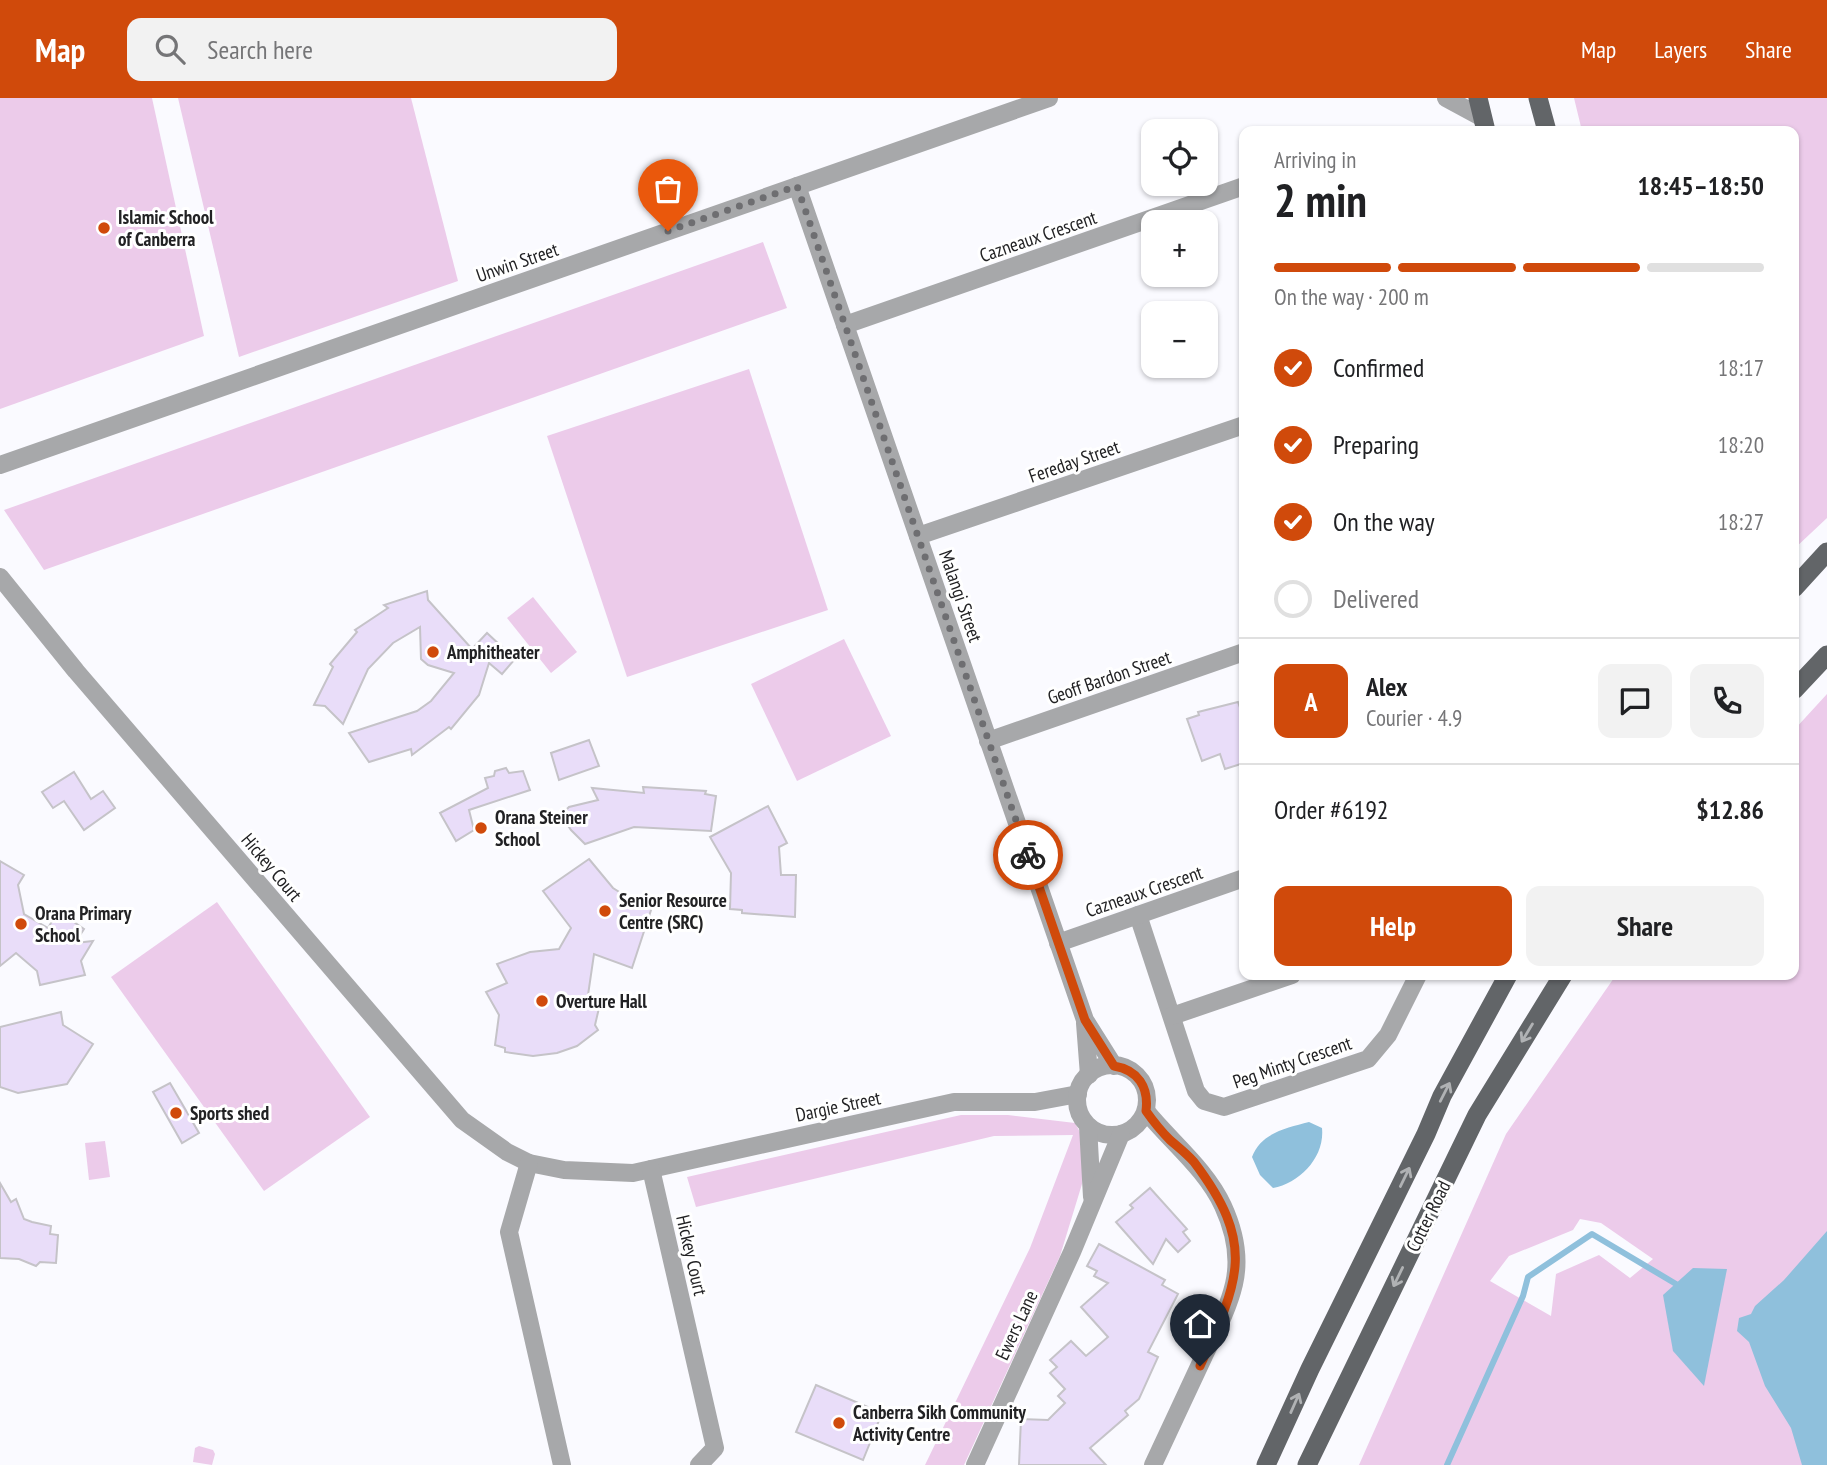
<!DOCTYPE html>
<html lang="en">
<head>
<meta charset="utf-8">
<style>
  :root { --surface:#fff; --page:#f2f2f2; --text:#202124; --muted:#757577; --line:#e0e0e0; --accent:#d04a0b }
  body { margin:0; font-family:"PT Sans Narrow",sans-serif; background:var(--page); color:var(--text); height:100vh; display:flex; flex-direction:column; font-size:26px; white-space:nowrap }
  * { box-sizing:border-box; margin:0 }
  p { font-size:23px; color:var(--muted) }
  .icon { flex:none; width:38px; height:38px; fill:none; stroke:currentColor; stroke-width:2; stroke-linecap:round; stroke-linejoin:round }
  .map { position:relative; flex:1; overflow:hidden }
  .drawer { position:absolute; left:1239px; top:28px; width:560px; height:854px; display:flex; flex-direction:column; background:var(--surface); border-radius:14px; box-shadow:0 2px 5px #0004 }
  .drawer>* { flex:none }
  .tools { position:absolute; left:1141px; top:21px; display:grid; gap:14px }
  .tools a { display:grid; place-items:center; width:77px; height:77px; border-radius:14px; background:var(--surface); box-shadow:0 2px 5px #0004; font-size:35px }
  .pin { position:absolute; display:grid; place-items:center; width:60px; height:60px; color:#fff; margin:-72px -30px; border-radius:50% 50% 50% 0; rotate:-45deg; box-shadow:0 0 7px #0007 }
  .pin .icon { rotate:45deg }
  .courier { position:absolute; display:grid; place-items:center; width:70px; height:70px; margin:-35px; border:5px solid #d04a0b; border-radius:50%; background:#fff; color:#222; box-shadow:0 2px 9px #0007 }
  .headline em { font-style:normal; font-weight:700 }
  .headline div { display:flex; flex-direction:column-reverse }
  .headline { display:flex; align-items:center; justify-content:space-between; height:119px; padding:0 35px }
  h1 { font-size:46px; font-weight:700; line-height:52px }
  .bar { display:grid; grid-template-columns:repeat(4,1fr); gap:10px 7px; align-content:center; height:84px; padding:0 35px }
  .bar i { height:9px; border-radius:5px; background:var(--line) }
  .bar .current { background:var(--accent) }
  .bar p { grid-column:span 4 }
  .line { display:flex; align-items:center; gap:18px; padding:0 35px; border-top:2px solid var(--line) }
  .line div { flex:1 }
  .round { display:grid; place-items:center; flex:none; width:74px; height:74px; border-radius:14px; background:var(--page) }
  ol { padding:0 35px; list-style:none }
  li { display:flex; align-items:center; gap:21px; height:77px }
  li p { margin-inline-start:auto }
  li .icon { padding:7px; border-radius:50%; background:var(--accent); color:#fff; stroke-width:4 }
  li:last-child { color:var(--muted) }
  li i { width:38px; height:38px; border:4px solid var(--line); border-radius:50% }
  .primary-button { display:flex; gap:14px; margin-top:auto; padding:14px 35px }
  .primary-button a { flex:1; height:80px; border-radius:14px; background:var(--accent); color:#fff; font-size:28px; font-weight:700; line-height:80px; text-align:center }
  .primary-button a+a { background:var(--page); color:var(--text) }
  header { display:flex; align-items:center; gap:42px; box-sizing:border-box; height:98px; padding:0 35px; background:var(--accent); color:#fff }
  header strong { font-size:33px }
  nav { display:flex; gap:38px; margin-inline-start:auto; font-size:24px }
  .search { width:490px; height:63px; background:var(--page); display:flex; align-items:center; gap:18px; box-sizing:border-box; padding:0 24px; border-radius:14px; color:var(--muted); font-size:26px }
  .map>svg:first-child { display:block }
  .green { fill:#eccbea; fill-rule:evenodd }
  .water { fill:#8fc0dc }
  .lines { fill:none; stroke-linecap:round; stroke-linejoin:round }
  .stream { stroke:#8fc0dc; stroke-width:6 }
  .building { fill:#e9ddf9; stroke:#c5c3c8; stroke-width:2 }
  .minor { stroke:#a7a8aa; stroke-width:18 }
  .primary { stroke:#626568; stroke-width:19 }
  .oneway { stroke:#b0b2b4 }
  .done { stroke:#6e6e71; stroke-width:7; stroke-dasharray:0 12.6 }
  .route { stroke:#d04a0b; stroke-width:9 }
  .poi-dot { fill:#d04a0b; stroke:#fff; stroke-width:2.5 }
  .labels { text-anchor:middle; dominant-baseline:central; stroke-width:6; stroke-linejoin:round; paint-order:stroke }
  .poi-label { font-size:19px; font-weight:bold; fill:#222224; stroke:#fff; text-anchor:start }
  .street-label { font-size:19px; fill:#222224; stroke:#fff }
</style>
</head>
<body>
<header>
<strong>Map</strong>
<div class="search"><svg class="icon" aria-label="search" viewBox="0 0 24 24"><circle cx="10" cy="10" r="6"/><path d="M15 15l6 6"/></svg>Search here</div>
<nav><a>Map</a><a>Layers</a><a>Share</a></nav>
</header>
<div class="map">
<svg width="1827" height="1367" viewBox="0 0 1827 1367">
  <rect width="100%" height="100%" fill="#fafaff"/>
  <!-- green -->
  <g class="green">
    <polygon points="0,0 152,0 204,238 0,311"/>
    <polygon points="178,0 411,0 458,183 239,259"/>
    <polygon points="1574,0 1827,0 1827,420 1794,451 1794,33 1582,33"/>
    <polygon points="763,144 787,210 44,472 4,412"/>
    <polygon points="749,271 828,512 627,579 547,338"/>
    <polygon points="533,499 577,554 551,575 507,520"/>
    <polygon points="844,541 891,638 797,683 751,586"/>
    <path d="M1827,596v771h-468l147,-331 110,-159h178v-245zM1580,1121l21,4 52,36 -23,19 -31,-23 -43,19 -5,42 -61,-35 19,-25 64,-26z"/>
    <polygon points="217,804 370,1019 264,1093 111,879"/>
    <polygon points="961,1017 1008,1017 1075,1025 1085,1043 1082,1086 1060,1158 964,1367 925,1367 1030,1150 1073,1037 994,1038 696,1109 687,1079"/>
    <polygon points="105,1043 110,1079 89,1082 85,1045"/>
    <polygon points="199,1348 213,1352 215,1356 212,1367 193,1364 195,1350"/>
  </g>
  <!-- water -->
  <g class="water">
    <path d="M1309,1024l13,6c3,29 -22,55 -49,60l-13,-13 -8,-18c9,-24 34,-29 57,-35z"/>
    <polygon points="1827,1133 1827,1367 1802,1367 1791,1330 1765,1288 1749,1244 1737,1233 1739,1220 1751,1216 1755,1208 1784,1182"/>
    <polygon points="1693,1170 1727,1171 1704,1288 1673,1253 1663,1197"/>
  </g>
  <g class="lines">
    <!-- stream -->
    <polyline class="stream" points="1447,1367 1523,1198 1528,1179 1592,1136 1676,1186"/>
  </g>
  <!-- building -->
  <g class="building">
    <polygon points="427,493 428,502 472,551 487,535 515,561 502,576 489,565 479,597 451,631 449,629 412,657 411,651 369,664 349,635 417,613 431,603 454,575 428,567 421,561 420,529 393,545 368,571 343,626 325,608 314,607 333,569 330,566 357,534 355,532 388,510 384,507"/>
    <polygon points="1238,604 1244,621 1244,665 1225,671 1220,656 1202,663 1187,621 1199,617 1198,614"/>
    <polygon points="589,642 599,668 559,682 551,655"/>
    <polygon points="506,670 509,675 523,673 530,692 469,712 474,732 456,743 440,715 488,690 485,680 494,678 495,673"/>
    <polygon points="74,674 91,701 103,693 115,710 84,732 64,703 53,710 42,694"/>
    <polygon points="643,689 706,693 705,696 716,698 711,733 634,729 585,746 571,732 561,717 569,709 598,702 592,690 644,695"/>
    <polygon points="768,708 787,745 779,749 781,777 796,777 795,819 742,815 742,812 730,811 731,775 710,739"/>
    <polygon points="589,761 613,790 629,800 652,809 632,870 594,856 588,897 599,910 595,927 598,932 577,948 557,955 533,958 505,954 505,950 495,947 499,917 486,894 507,885 497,866 530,854 559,851 571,830 543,793"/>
    <polygon points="0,763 24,777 18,787 24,816 48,830 58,813 84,831 75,845 93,843 81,863 85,877 40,887 37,873 16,855 0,868"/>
    <polygon points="61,914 63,927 93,946 67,986 18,995 0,989 0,929"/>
    <polygon points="170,985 199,1035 182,1045 153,994"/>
    <polygon points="0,1085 11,1104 16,1101 24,1121 32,1124 51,1128 50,1136 58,1137 56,1165 40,1164 36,1168 19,1161 0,1160"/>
    <polygon points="1150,1090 1187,1131 1183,1134 1190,1143 1178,1154 1166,1141 1153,1166 1116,1124 1133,1110 1130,1107"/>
    <polygon points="1099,1146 1165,1182 1162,1187 1178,1196 1148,1254 1158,1259 1139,1301 1125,1313 1128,1317 1090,1350 1106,1367 1019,1367 1021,1321 1048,1322 1065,1305 1058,1298 1065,1291 1050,1275 1057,1269 1050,1262 1071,1243 1086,1258 1108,1239 1081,1209 1108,1185 1094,1178 1097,1173 1087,1168"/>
    <polygon points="816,1287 882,1315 863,1362 796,1334"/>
  </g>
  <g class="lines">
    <!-- minor -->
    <g class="minor">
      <polyline points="1446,0 1483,20"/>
      <polyline points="797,88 1085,922 1114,968"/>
      <polyline points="845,227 1244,88"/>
      <polyline points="0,367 1049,0"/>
      <polyline points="918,438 1244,327"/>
      <polyline points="0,479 76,573 462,1022 507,1054 529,1065 564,1072 633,1075 954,1004 1035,1004 1078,996"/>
      <polyline points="988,643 1244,554"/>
      <polyline points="1138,817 1196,993 1204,1003 1224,1009 1368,961 1388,937 1418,877"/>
      <polyline points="1058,845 1244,780"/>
      <polyline points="1172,918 1292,877"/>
      <polyline points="1085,925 1089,977"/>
      <circle cx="1112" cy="1002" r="35"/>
      <path d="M1146,1013c25,31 60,58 77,95 11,24 17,52 11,78 -6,26 -20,51 -31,74 -17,36 -33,71 -50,107"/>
      <polyline points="1088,1028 1092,1099"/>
      <polyline points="529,1065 509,1134 562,1367"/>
      <polyline points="651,1071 715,1350 699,1367"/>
      <polyline points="975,1367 1072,1154 1121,1036"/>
    </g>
    <!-- primary -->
    <g class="primary">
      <polyline points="1478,0 1486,33"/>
      <polyline points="1538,0 1547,33"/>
      <polyline points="1794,490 1827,454"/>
      <polyline points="1794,592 1827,557"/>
      <polyline points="1266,1367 1310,1271 1426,1036 1442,998 1508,877"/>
      <polyline points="1307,1367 1477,1017 1563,877"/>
    </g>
  </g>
  <!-- one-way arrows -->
  <defs><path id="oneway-shaft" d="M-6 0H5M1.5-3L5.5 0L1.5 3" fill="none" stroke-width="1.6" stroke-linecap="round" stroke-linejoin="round" transform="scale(1.75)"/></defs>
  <g class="oneway">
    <use href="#oneway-shaft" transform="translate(1527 935) rotate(121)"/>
    <use href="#oneway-shaft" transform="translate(1445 994) rotate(-63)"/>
    <use href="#oneway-shaft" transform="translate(1405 1079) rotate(-64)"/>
    <use href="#oneway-shaft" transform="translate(1398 1179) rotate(116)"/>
    <use href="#oneway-shaft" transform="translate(1295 1305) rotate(-66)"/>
  </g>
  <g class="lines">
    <!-- done -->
    <polyline class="done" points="668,133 797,88 1028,757"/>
    <!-- route -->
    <path class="route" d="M1028,757l57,165 29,46c24,4 35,21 32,45 7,10 15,20 24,29 8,7 17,14 24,22 62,82 46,117 6,204"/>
  </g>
  <!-- markers -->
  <g class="poi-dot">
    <circle cx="104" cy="130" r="7"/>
    <circle cx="433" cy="554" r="7"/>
    <circle cx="481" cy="730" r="7"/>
    <circle cx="605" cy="813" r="7"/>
    <circle cx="21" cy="826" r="7"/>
    <circle cx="542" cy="903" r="7"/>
    <circle cx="176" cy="1015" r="7"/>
    <circle cx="839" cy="1325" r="7"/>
  </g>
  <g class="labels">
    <!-- poi labels -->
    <g class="poi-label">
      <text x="118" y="119">Islamic School<tspan x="118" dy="22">of Canberra</tspan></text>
      <text x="447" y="554">Amphitheater</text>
      <text x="495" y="719">Orana Steiner<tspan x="495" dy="22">School</tspan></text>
      <text x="619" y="802">Senior Resource<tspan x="619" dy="22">Centre (SRC)</tspan></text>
      <text x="35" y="815">Orana Primary<tspan x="35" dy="22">School</tspan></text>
      <text x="556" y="903">Overture Hall</text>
      <text x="190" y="1015">Sports shed</text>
      <text x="853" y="1314">Canberra Sikh Community<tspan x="853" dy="22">Activity Centre</tspan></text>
    </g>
    <!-- street labels -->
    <g class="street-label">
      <text transform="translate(1038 138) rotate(-19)">Cazneaux Crescent</text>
      <text transform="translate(517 164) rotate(-19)">Unwin Street</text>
      <text transform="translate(1074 363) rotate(-19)">Fereday Street</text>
      <text transform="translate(961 498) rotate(71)">Malangi Street</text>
      <text transform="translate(1109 579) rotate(-19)">Geoff Bardon Street</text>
      <text transform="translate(272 769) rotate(50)">Hickey Court</text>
      <text transform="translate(1144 793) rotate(-19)">Cazneaux Crescent</text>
      <text transform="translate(1292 964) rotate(-19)">Peg Minty Crescent</text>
      <text transform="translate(838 1008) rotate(-12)">Dargie Street</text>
      <text transform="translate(1428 1118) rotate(-64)">Cotter Road</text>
      <text transform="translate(692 1157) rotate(77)">Hickey Court</text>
      <text transform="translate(1016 1227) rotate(-65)">Ewers Lane</text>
    </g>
  </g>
</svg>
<div class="tools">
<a><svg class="icon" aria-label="locate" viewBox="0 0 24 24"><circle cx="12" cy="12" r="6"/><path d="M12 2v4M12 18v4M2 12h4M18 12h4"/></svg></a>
<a>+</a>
<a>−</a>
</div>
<div class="pin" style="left:668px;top:133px;background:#ea580c"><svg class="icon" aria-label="bag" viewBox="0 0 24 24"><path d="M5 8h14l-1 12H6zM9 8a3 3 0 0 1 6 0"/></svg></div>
<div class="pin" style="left:1200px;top:1268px;background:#1f2937"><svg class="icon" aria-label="home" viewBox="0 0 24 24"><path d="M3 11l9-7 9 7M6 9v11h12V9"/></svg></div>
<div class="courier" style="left:1028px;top:757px"><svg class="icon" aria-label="bike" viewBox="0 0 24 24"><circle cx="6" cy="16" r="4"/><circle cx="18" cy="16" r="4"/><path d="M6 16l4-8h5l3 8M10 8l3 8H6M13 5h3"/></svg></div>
<section class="drawer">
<div class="headline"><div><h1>2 min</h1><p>Arriving in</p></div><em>18:45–18:50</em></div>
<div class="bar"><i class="current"></i><i class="current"></i><i class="current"></i><i></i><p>On the way · 200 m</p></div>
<ol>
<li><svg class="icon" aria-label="check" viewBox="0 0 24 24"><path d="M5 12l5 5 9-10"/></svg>Confirmed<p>18:17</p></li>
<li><svg class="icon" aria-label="check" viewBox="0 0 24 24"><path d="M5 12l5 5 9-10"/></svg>Preparing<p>18:20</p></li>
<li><svg class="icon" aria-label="check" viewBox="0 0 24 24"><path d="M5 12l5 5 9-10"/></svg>On the way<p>18:27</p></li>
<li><i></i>Delivered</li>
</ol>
<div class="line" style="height:126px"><b class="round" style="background:var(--accent);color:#fff">A</b><div><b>Alex</b><p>Courier · 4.9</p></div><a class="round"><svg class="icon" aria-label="chat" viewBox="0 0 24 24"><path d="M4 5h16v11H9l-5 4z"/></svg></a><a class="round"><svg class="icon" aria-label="phone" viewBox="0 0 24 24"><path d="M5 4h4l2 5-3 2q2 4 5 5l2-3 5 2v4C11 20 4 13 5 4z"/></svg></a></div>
<div class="line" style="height:91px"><div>Order #6192</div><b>$12.86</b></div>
<div class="primary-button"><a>Help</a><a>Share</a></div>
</section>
</div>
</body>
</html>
